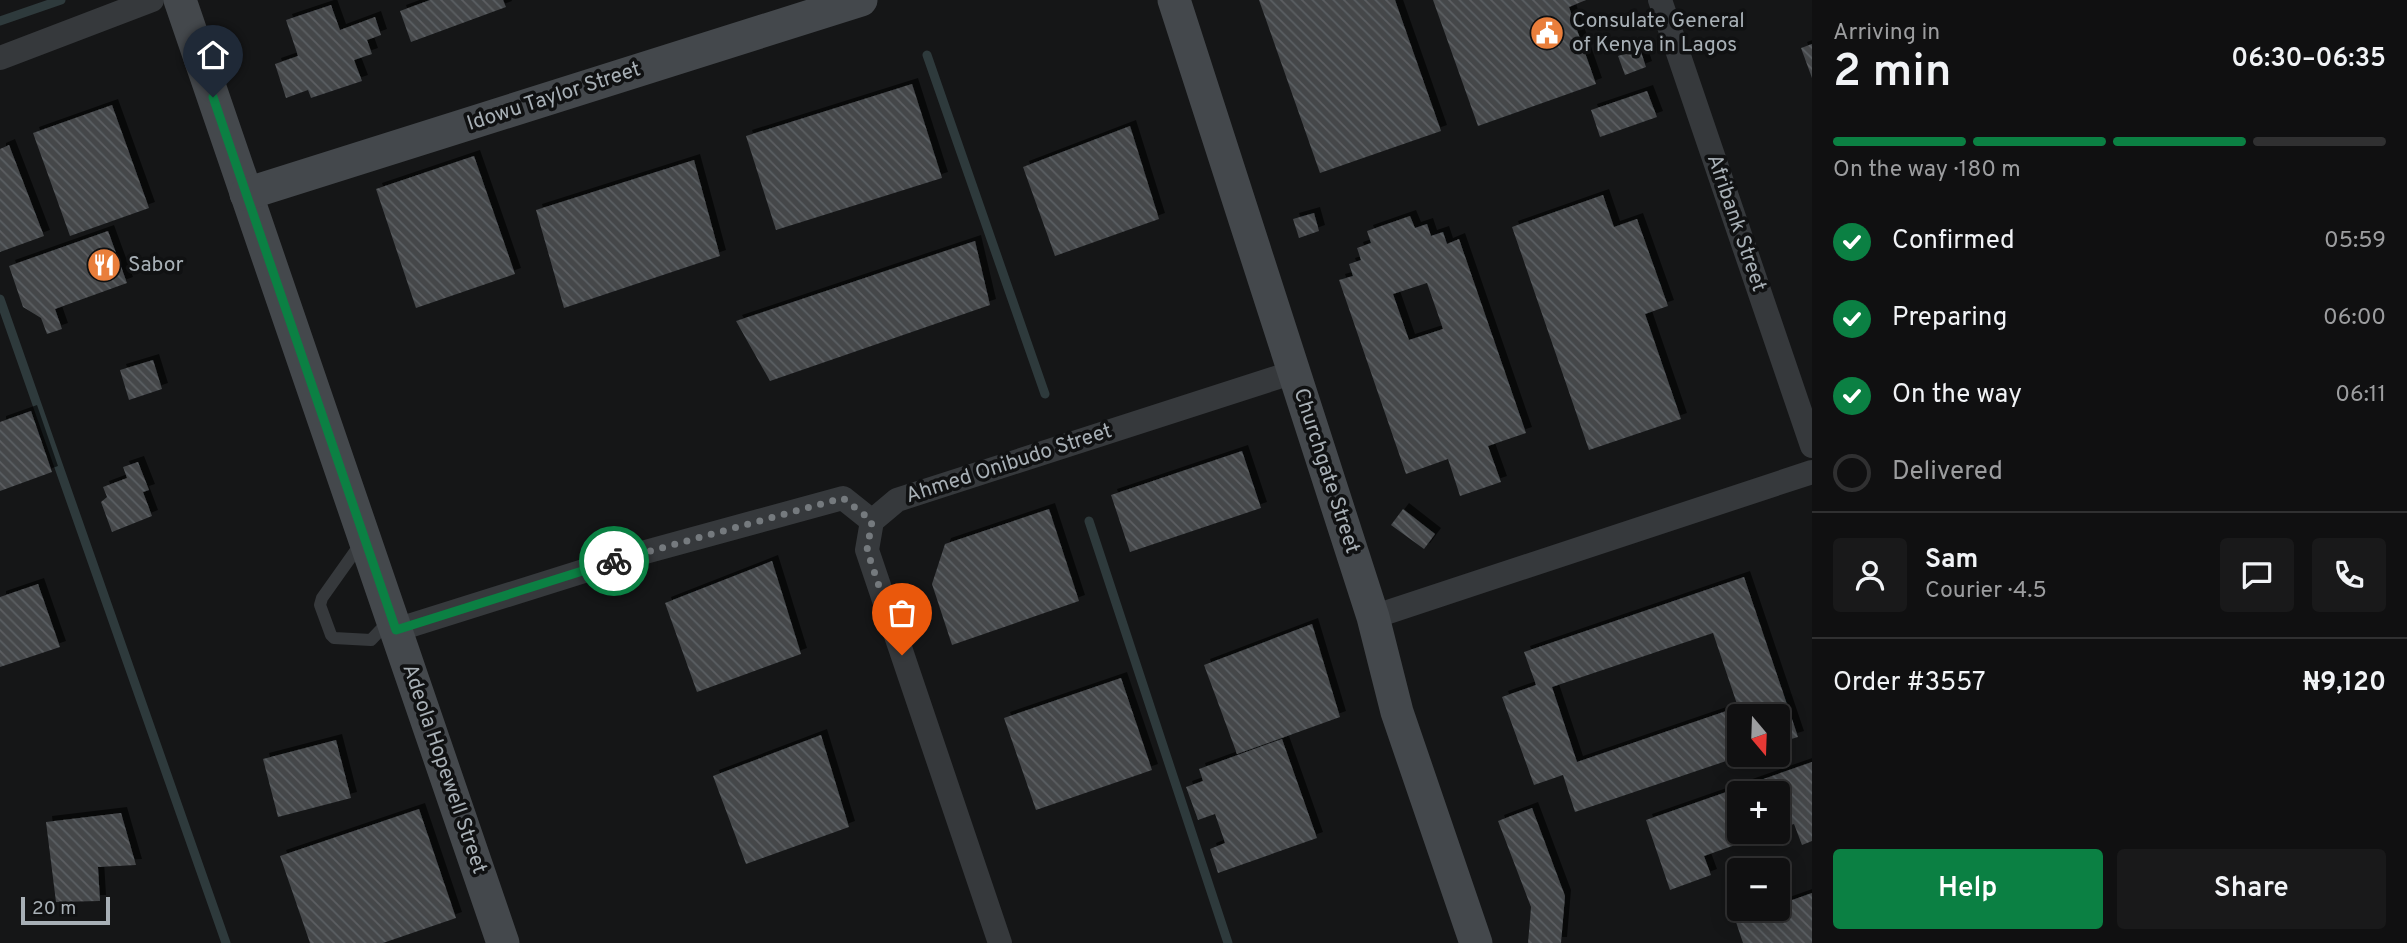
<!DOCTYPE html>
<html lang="en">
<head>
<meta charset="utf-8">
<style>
  :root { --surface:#101011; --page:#19191a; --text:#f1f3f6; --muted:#9c9d9f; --line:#303031; --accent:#0b8043 }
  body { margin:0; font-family:Overpass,sans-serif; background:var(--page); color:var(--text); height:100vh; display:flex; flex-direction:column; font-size:26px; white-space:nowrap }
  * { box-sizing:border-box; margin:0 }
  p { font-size:23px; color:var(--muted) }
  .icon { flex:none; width:38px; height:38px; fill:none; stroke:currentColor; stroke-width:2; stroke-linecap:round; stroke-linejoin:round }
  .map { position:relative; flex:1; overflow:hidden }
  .panel { display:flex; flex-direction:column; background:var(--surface); width:595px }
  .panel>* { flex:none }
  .needle { width:46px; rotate:161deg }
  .controls { position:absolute; left:1727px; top:704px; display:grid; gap:14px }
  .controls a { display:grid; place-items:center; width:63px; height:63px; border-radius:7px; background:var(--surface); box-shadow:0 4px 18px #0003,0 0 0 2px var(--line); font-size:35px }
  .scale { position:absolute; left:21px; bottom:18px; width:89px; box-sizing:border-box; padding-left:7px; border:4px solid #a8b0b6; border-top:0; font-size:19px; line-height:24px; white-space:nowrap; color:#a8b0b6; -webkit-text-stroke:5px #101112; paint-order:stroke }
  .pin { position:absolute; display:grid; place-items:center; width:60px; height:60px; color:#fff; margin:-72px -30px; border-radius:50% 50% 50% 0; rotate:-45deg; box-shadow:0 0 7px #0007 }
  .pin .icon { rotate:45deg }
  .courier { position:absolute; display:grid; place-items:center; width:70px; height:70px; margin:-35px; border:5px solid #0b8043; border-radius:50%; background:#fff; color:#222; box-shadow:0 2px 9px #0007 }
  .headline em { font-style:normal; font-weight:600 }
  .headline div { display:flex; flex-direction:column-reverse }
  .headline { display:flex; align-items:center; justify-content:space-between; height:119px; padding:0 21px }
  h1 { font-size:46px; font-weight:600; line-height:52px }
  .bar { display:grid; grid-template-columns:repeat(4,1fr); gap:10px 7px; align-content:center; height:84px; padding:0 21px }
  .bar i { height:9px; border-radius:5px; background:var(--line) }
  .bar .on { background:var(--accent) }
  .bar p { grid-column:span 4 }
  .line { display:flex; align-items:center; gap:18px; padding:0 21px; border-top:2px solid var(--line) }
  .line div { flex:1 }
  .round { display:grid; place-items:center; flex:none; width:74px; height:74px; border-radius:7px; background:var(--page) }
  ol { padding:0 21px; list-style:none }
  li { display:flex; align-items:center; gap:21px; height:77px }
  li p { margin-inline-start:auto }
  li .icon { padding:7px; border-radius:50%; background:var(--accent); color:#fff; stroke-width:4 }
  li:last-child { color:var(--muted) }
  li i { width:38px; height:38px; border:4px solid var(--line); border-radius:50% }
  .primary-button { display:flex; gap:14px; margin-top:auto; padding:14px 21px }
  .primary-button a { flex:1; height:80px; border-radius:7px; background:var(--accent); color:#fff; font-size:28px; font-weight:600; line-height:80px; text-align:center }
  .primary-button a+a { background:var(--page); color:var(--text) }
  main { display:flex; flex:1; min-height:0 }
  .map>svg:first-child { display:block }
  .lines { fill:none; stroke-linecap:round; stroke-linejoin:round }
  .stream { stroke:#2e3a3c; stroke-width:9 }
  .building { fill:url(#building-back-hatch); fill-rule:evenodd; filter:url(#shadow) }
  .lane { stroke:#36393c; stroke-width:12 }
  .street { stroke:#36393c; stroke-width:24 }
  .secondary { stroke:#44484c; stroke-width:33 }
  .done { stroke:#757a7e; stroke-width:7; stroke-dasharray:0 12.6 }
  .route { stroke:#0b8043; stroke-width:9 }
  .labels { text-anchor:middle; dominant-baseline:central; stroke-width:7; stroke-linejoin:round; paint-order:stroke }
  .poi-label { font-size:21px; fill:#a8b0b6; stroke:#101112; text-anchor:start }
  .street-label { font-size:21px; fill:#a8b0b6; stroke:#101112 }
</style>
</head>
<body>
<main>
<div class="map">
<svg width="1812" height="943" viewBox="0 0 1812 943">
  <defs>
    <pattern id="building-back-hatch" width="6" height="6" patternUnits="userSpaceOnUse" patternTransform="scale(1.75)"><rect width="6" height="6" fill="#44474a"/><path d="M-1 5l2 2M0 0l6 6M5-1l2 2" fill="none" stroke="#5c5f62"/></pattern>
    <filter id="shadow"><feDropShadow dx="6" dy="-6" stdDeviation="0" flood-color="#0009"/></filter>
  </defs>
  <rect width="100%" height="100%" fill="#151617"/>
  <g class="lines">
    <!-- stream -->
    <g class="stream">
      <polyline points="0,21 61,0"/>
      <polyline points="927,55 1045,394"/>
      <polyline points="0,299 226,943"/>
      <polyline points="1089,521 1228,943"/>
    </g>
  </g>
  <!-- building -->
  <g class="building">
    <polygon points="430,0 503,0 506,7 411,42 400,11"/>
    <polygon points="1259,0 1395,0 1441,131 1320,173"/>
    <polygon points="1433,0 1586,0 1569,7 1596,84 1478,126"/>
    <polygon points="331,5 340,30 375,17 381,35 367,40 372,54 354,60 362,81 311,98 308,90 286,98 275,64 298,56 286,20"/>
    <polygon points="1812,44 1812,78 1801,48"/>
    <polygon points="1640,49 1646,67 1625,75 1618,56"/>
    <polygon points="912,84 942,178 776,230 746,136"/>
    <polygon points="1647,91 1657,117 1600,137 1591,110"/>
    <polygon points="112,105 149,208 70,236 33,133"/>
    <polygon points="1130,126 1159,219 1055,256 1023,167"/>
    <polygon points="9,145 44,236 0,252 0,149"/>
    <polygon points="474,156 515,274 416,308 376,189"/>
    <polygon points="694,160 720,256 564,308 536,210"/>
    <polygon points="1603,195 1614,227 1637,219 1668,306 1645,314 1681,419 1589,450 1512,227"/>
    <polygon points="1314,213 1319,231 1299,238 1293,219"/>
    <path d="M1410,216l5,12 12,-4 4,12 12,-4 4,12 12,-5 67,194 -38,13 13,36 -41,14 -12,-37 -42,15 -67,-194 14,-4 -4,-12 12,-4 -4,-12 14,-5 -4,-12zM1427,283l16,46 -34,11 -16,-46z"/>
    <polygon points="108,231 127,283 55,309 62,329 47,334 41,318 23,307 9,266"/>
    <polygon points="975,241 990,305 770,381 736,321"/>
    <polygon points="153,360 162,389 129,400 120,370"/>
    <polygon points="31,411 52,472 0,491 0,422"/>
    <polygon points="1242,451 1261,508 1130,552 1111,495"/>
    <polygon points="138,462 149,490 143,492 152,516 112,532 101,502 107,497 103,487 127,478 123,467"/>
    <polygon points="1049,509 1079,601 952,645 932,584 945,544"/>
    <polygon points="1403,509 1435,534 1424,549 1391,525"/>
    <polygon points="772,561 801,654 697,692 665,603"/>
    <path d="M1744,577l54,160 -20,6v-27h-38v38l4,1 -169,57 -12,-37 -29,10 -32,-88 34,-12 -12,-33zM1713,633l25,74 -161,55 -25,-75z"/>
    <polygon points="38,584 60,647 0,667 0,597"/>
    <polygon points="1312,624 1340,717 1237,754 1204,665"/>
    <polygon points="1121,678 1152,770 1036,810 1004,718"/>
    <polygon points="821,735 849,827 746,864 713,776"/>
    <polygon points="1282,739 1317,838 1218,873 1210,849 1225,843 1215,814 1198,820 1186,787 1203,781 1199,769"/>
    <polygon points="336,740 351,798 278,817 263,759"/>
    <polygon points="1812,762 1812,841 1802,845 1794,824 1778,829 1778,793 1740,793 1740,831 1772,832 1704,856 1711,875 1670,890 1646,820"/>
    <polygon points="1532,808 1565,896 1561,943 1528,943 1531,907 1498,821"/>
    <polygon points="419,809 456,918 383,943 310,943 280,856"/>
    <polygon points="121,813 136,865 98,867 100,901 56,902 46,822"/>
    <polygon points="1812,893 1812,943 1743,943 1735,919 1767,908 1778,908 1778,905"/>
  </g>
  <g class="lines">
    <!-- lane -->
    <polyline class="lane" points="361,543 322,598 320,605 331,635 334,638 371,640 389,621"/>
    <!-- street -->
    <g class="street">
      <polyline points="1660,0 1812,446"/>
      <polyline points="0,58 152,0"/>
      <polyline points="1373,617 1812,472"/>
      <polyline points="396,630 638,554 843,498 872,521"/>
      <polyline points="1000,943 867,550 872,521 897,500 1294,372"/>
    </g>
    <!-- secondary -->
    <g class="secondary">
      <polyline points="180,0 503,943"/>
      <polyline points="1174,0 1373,617 1397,712 1476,943"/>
      <polyline points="246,194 861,0"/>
    </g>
  </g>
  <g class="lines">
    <!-- done -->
    <polyline class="done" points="614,561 843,498 872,521 867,550 902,655"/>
    <!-- route -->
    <polyline class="route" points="213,97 396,630 614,561"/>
  </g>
  <!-- icons -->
  <defs>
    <g id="civic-disc" transform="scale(1.75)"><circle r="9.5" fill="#e97e3b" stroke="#101112"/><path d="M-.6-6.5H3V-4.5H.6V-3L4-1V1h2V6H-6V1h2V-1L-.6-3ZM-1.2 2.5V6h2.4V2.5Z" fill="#fff"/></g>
    <g id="restaurant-disc" transform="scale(1.75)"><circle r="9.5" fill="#e97e3b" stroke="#101112"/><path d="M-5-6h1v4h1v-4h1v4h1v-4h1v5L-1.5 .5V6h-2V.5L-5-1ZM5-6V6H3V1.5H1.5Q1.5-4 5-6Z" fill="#fff"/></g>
  </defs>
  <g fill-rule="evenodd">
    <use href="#civic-disc" x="1547" y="33"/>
    <use href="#restaurant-disc" x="104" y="265"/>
  </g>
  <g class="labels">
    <!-- poi labels -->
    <g class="poi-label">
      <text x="1572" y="21">Consulate General<tspan x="1572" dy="24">of Kenya in Lagos</tspan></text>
      <text x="128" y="265">Sabor</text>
    </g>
    <!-- street labels -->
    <g class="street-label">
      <text transform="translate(554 97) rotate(-18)">Idowu Taylor Street</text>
      <text transform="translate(1736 223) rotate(71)">Afribank Street</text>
      <text transform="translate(1009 464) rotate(-18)">Ahmed Onibudo Street</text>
      <text transform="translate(1326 471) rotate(72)">Churchgate Street</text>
      <text transform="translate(444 769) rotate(71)">Adeola Hopewell Street</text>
    </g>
  </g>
</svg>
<div class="controls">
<a><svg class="needle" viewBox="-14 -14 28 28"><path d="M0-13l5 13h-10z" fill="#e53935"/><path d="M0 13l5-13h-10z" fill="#9c9d9f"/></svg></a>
<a>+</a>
<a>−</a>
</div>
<div class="scale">20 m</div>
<div class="pin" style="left:902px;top:655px;background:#ea580c"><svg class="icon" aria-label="bag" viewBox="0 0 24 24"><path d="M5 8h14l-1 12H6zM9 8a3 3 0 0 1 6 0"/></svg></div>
<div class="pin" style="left:213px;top:97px;background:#1f2937"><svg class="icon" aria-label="home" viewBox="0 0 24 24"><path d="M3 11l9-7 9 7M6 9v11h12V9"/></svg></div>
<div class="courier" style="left:614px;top:561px"><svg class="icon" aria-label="bike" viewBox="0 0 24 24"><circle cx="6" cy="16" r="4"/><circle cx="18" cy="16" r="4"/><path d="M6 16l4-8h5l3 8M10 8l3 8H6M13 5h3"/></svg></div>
</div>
<section class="panel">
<div class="headline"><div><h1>2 min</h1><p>Arriving in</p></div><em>06:30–06:35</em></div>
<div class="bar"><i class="on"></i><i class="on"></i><i class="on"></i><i></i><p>On the way · 180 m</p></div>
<ol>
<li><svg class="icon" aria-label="check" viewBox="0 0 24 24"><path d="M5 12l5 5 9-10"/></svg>Confirmed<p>05:59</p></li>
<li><svg class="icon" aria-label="check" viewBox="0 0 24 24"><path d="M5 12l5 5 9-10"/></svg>Preparing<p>06:00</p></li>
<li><svg class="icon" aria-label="check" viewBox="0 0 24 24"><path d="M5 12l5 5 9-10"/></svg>On the way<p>06:11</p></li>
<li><i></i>Delivered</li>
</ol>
<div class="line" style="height:126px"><a class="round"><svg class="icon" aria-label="person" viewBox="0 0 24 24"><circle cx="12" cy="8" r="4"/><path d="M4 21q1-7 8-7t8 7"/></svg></a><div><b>Sam</b><p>Courier · 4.5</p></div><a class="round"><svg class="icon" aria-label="chat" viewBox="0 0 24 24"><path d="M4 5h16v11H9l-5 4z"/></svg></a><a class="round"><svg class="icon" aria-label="phone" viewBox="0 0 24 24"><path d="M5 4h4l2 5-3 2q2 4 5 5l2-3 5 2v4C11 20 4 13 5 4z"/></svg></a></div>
<div class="line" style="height:91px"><div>Order #3557</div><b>₦9,120</b></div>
<div class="primary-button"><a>Help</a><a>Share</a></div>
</section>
</main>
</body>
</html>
